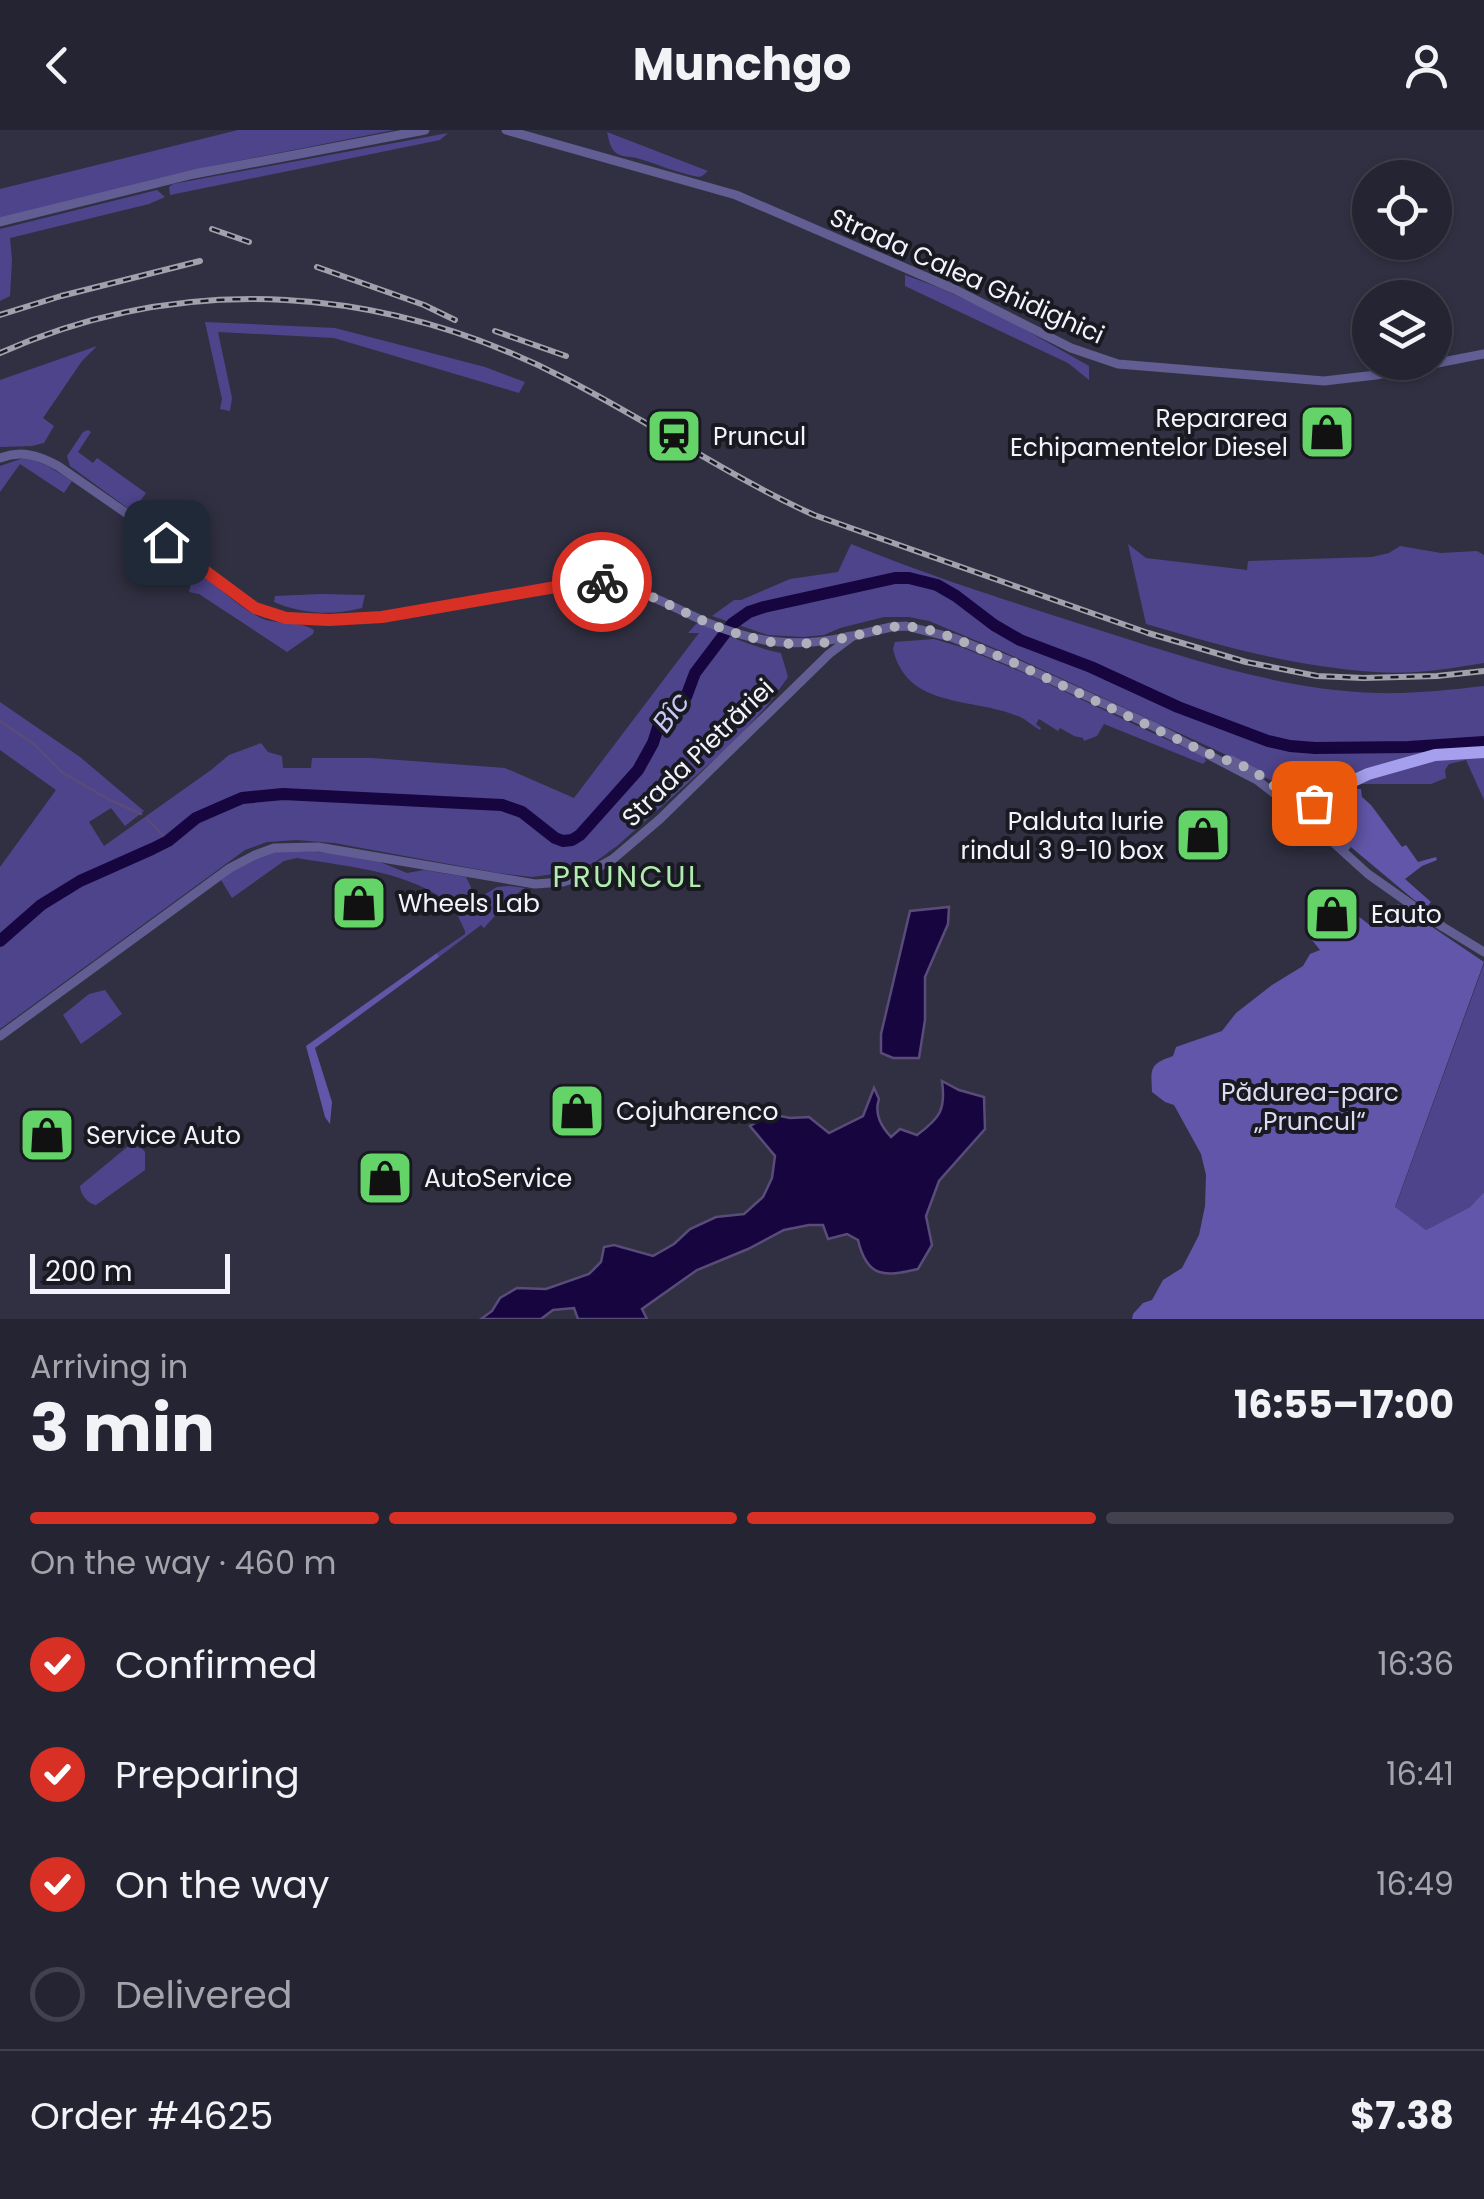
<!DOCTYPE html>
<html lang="en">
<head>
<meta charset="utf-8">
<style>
  :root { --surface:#252432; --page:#31303e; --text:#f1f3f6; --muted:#a3a4ac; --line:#42414d; --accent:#d93025 }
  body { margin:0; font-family:Poppins,sans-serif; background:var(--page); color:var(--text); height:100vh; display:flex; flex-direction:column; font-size:38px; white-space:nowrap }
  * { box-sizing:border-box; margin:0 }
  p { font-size:32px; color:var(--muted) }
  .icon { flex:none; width:55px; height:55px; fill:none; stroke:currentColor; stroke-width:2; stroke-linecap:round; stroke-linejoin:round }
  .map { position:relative; height:1189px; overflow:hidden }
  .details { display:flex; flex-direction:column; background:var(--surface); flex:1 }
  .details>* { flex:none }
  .tools { position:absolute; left:1352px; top:30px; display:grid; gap:20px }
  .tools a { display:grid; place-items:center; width:100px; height:100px; border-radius:50%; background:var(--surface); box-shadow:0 2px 8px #0004,0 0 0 2px var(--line); font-size:50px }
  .scale { position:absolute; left:30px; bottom:25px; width:200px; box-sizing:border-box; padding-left:10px; border:5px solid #f4f3fd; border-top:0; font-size:28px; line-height:35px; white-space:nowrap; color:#f4f3fd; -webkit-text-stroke:8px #191921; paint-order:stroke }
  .pin { position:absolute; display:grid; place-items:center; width:85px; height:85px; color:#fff; margin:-42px; border-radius:20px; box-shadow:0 5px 15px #0006 }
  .courier { position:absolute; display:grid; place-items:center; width:100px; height:100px; margin:-50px; border:8px solid #d93025; border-radius:50%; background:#fff; color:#222; box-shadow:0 2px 12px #0007 }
  .overview em { font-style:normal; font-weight:700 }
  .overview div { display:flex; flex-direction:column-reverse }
  .overview { display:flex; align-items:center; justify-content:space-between; height:170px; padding:0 30px }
  h1 { font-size:65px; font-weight:700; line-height:75px }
  .bar { display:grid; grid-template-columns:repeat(4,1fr); gap:15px 10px; align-content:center; height:120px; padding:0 30px }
  .bar i { height:12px; border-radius:8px; background:var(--line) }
  .bar .current { background:var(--accent) }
  .bar p { grid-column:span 4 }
  .line { display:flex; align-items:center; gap:25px; padding:0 30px; border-top:2px solid var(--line) }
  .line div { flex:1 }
  ol { padding:0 30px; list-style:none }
  li { display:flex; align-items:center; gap:30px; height:110px }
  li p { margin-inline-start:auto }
  li .icon { padding:10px; border-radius:50%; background:var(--accent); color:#fff; stroke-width:4 }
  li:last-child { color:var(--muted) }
  li i { width:55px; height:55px; border:5px solid var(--line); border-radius:50% }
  header { display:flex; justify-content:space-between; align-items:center; height:130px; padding:0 30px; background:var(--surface); font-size:45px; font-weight:700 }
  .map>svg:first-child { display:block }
  .green { fill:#4e448b }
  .forest { fill:#6156a9 }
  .water { fill:#170540; stroke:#594c79; stroke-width:2.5 }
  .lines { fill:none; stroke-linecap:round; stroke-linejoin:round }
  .stream { stroke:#594c79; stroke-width:2.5 }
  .river { stroke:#170540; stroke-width:12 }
  .minor { stroke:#625d93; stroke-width:9 }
  .highway { stroke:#a59fed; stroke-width:12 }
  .rail-casing { stroke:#a1a0ad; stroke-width:6 }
  .rail { stroke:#191921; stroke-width:2.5; stroke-dasharray:8; stroke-linecap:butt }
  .done { stroke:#b0afbc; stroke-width:10; stroke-dasharray:0 18 }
  .route { stroke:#d93025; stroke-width:12 }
  .labels { text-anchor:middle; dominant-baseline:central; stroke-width:8; stroke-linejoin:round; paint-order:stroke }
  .street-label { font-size:25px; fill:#f4f3fd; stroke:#191921 }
  .poi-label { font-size:25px; fill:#f4f3fd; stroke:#191921; text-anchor:start }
  .park-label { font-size:25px; fill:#dcdbf2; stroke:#191921 }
  .water-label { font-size:28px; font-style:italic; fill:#c9c7f5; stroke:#191921 }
  .quarter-label { font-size:30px; letter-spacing:2.5px; fill:#b1ebaf; stroke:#191921 }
</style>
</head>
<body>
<header><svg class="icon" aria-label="back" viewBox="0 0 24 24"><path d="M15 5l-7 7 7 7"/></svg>Munchgo<svg class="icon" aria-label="person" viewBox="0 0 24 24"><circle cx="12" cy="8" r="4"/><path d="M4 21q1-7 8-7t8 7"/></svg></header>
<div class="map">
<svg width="1484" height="1189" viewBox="0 0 1484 1189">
  <rect width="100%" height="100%" fill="#313042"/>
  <!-- green -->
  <g class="green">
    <polygon points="238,0 394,0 217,35 0,88 0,59"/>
    <path d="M607,2l101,39c-6,5 -6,7 -14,5 -19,-4 -37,-12 -54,-17 -8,-3 -16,-1 -24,-6 -6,-5 -7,-13 -9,-21z"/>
    <polygon points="448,3 440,10 170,65 169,57 173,54"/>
    <polygon points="157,60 165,67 149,74 10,108 12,130 10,166 0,171 0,99"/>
    <polygon points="905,145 940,158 1001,186 1089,236 1089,250 1068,233 905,156"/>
    <polygon points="205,192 335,198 485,237 525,252 519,263 334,208 218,202 232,268 230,281 220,279 222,269"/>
    <polygon points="97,216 82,231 43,288 54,296 44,313 32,316 0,317 0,250"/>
    <polygon points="88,300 91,302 78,322 93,333 97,328 146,363 136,377 203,424 207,433 203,433 70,336 67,326 83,302"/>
    <polygon points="26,327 48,336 72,351 64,363 20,334 0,362 0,336"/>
    <path d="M851,414c73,30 148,54 223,78 98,31 200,68 304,71 35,1 71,-3 106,-7v114l-18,-40 -17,4 -4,6 1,8 -15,6h-103l-26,10h-13l1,-2 -59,-35 -225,-104 -77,-32 -20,-4h-25l-44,11 -16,7 -21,2 -35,-2 -56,-19 22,-16h7l49,-21 48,-7z"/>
    <path d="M1128,414l18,14 101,12 1,-9 124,-4 17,-4 11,-7 41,7 36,-2 7,4v108c-36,6 -73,12 -109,9 -79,-5 -154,-26 -229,-48z"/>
    <path d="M182,431l12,8 1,10 5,-3 8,4c16,12 34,29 53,38 16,7 41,3 53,12l-1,4 -26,18 -88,-58 -10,-2 4,-18 -16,-11z"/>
    <path d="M321,464l44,1 -3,13c-30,8 -60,6 -88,-6l1,-6z"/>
    <path d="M697,493c29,11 54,24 84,30l7,24 -20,28 -34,37 -117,104 -22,16 -20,9 -43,6 -34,-4 -164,-30 -38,-3 -29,2 -22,8 -245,179v-162l56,-77 -56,-40v-48l80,55 64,54 -19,15 -14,-18 -22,14 15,24 107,-76 18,-15 32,-12 7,9 14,4 1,12h28l1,-10h60l133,10 69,30 125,-165h-11z"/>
    <path d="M934,509l27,8 68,28 175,82 2,4 -3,3 -99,-40 -7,12 -13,5 -1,-3 -9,-2 -14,-8 -2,3 -19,-12 -3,5 5,4 -1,2c-7,-4 -13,-10 -20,-13 -45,-20 -113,-7 -127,-68l2,-7z"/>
    <path d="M274,720l60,3 41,7 32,13 17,-3 42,7 5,10 -1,6 -17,13c-43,-35 -103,-39 -156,-48l-13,3 -52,37 -11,-18 17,-13z"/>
    <polygon points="509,756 525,758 511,768 484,798 481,795 439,827 437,823 465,804 465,801 456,782 497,757"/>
    <polygon points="1484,834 1484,1062 1470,1077 1426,1100 1395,1078"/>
    <polygon points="105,860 122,884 81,914 63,885 89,864"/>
    <path d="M132,1013l7,2 6,7v18l-49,35c-8,-1 -16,-11 -16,-19z"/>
  </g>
  <!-- forest -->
  <g class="forest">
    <polygon points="1339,658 1361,659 1362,667 1371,675 1402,717 1406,715 1418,732 1436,727 1437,730 1422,736 1405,749 1431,772 1425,779 1309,682 1307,669 1316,663"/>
    <path d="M1398,774l86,58 -89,245 31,23 44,-23 14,-15v127h-352l1,-5 10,-11 9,-3 11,-20 19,-12 17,-33 6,-29 1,-31 -5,-21 -27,-49 -9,-3 -13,-10c-1,-23 -3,-28 21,-36l3,-9 46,-16 14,-18 36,-28 31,-19 7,-12 10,-4 -8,-10 46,-24 13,10 21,-13z"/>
    <polygon points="437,823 439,827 315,918 332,972 330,994 325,987 306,916"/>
  </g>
  <!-- water -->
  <g class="water">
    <polygon points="949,777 948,794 925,847 925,890 919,928 893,928 881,923 881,904 910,781"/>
    <path d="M942,951l17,9 25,7 1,32 -46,52 -13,35 6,29 -14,24c-34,8 -51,9 -60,-29l-11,-6 -19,5 -5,-14h-14l-25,5 -36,19 -51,21 -55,39 5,10h-69l-4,-11 -21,2 -12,9h-60l11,-8 8,-13 17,-10 29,1 43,-15 12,-12 3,-15 10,-2 39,11 21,-12 16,-15 26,-12 28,-3 19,-17 9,-19 3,-22 -25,-30 21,-12 19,4 19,-1 20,16 34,-17 11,-28 5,11c-5,15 2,27 12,38l9,-8 17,6c23,-17 29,-25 25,-54z"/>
  </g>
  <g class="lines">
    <!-- stream -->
    <g class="stream">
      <polyline points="0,591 34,614 63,643 110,670 141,684"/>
      <polyline points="147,689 168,711"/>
    </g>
    <!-- river -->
    <polyline class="river" points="0,811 41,775 80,751 152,719 168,711 196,688 242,668 283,664 502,675 522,682 555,708 563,711 572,710 580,705 638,640 653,613 662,585 686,567 695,543 732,494 749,482 764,477 895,448 909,448 937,455 956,466 994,495 1020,510 1091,537 1178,577 1268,611 1290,616 1315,618 1409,617 1484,612"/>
    <!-- minor -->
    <g class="minor">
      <polyline points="506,0 736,65 954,159 1071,218 1118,234 1324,251 1376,245 1484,224"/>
      <polyline points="0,92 194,44 425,0"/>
      <path d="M0,328c21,-8 38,-3 58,8l81,56 107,79 19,12 12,3 52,4 53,-3 191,-33c57,-5 83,16 133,38 49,21 92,27 144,14"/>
      <polyline points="1231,630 1261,646"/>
      <polyline points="1320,694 1346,716"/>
      <polyline points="0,906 230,738 255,725 274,718 318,717 535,754 563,752 582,746 613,729 660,689 829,524 853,506 891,497 906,496 954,508 1010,531 1153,596 1257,650 1305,687 1368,744 1443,797 1484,822"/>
    </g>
    <!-- highway -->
    <g class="highway">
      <polyline points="1295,672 1320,673"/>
      <polyline points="1305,687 1320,673 1351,652 1368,644 1435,625 1484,622"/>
      <polyline points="1322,695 1324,678"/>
    </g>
    <!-- rail casing -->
    <g class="rail-casing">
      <g id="rail">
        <polyline points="212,99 249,112"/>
        <polyline points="317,137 424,175 455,190"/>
        <polyline points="0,185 61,166 200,131"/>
        <polyline points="495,201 566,226"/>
        <path d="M0,223c187,-83 387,-67 566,26 84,43 162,97 248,136l334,118 98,29 71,14 46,2 74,-2 47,-5"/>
      </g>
    </g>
    <!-- rail -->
    <use href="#rail" class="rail"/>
  </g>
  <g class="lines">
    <!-- done -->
    <polyline class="done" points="602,452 633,458 710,494 744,506 780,514 823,513 891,497 906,496 926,499 954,508 1010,531 1207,623 1243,636 1261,646 1295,672 1314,673"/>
    <!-- route -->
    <polyline class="route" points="166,412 255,478 286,488 329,490 382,487 573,454 602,452"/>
  </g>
  <!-- icons -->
  <defs>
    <g id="shop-square" transform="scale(2.875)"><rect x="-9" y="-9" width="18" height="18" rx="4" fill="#64d468" stroke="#191921"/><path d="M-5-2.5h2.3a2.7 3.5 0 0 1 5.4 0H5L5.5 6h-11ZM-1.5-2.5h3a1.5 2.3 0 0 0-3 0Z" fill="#111"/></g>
    <g id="station-square" transform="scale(2.875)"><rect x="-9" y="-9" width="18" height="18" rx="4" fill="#64d468" stroke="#191921"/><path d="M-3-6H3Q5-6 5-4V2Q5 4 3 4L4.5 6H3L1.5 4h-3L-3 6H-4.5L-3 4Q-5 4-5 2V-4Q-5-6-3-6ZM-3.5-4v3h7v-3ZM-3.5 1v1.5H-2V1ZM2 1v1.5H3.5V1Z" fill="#111"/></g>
  </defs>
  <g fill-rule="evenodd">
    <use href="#shop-square" x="1327" y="302"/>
    <use href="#station-square" x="674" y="306"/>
    <use href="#shop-square" x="1203" y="705"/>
    <use href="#shop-square" x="359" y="773"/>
    <use href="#shop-square" x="1332" y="784"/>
    <use href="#shop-square" x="577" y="981"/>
    <use href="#shop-square" x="47" y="1005"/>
    <use href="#shop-square" x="385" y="1048"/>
  </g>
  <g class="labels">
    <!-- street labels -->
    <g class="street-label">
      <text transform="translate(967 146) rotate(24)">Strada Calea Ghidighici</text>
      <text transform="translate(698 623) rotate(-44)">Strada Pietrăriei</text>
    </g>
    <!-- poi labels -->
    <g class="poi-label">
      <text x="1288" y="288" text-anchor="end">Repararea<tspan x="1288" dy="29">Echipamentelor Diesel</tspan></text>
      <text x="713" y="306">Pruncul</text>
      <text x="1164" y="691" text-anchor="end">Palduta Iurie<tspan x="1164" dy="29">rindul 3 9-10 box</tspan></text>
      <text x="398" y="773">Wheels Lab</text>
      <text x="1371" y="784">Eauto</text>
      <text x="616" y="981">Cojuharenco</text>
      <text x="86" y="1005">Service Auto</text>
      <text x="424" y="1048">AutoService</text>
    </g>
    <!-- park labels -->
    <g class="park-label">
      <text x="1310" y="962">Pădurea-parc<tspan x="1310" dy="29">„Pruncul“</tspan></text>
    </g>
    <!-- water labels -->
    <g class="water-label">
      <text transform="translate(671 582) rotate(-54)">Bîc</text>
    </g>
    <!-- quarter labels -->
    <g class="quarter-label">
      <text x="628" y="746">PRUNCUL</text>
    </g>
  </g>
</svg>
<div class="tools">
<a><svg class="icon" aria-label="locate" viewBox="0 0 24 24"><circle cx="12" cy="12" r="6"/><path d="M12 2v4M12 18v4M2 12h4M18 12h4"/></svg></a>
<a><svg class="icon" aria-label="layers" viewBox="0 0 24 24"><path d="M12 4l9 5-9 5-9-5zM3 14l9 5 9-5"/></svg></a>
</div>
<div class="scale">200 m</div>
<div class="pin" style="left:1314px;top:673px;background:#ea580c"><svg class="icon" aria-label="bag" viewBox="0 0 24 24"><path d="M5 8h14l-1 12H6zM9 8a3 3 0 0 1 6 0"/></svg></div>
<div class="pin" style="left:166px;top:412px;background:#1f2937"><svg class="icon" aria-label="home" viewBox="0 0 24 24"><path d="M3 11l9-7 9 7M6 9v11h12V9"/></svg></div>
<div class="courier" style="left:602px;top:452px"><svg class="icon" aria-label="bike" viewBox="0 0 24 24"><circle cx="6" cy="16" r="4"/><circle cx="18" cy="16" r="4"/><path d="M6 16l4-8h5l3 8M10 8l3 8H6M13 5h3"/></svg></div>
</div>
<section class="details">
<div class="overview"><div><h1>3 min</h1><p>Arriving in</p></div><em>16:55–17:00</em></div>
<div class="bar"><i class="current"></i><i class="current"></i><i class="current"></i><i></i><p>On the way · 460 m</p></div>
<ol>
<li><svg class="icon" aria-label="check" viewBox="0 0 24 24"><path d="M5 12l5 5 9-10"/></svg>Confirmed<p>16:36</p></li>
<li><svg class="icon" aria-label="check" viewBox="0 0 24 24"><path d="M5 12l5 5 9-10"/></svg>Preparing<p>16:41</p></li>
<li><svg class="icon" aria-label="check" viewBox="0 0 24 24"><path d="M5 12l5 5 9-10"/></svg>On the way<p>16:49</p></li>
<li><i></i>Delivered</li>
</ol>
<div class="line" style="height:130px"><div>Order #4625</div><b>$7.38</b></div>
</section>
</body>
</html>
